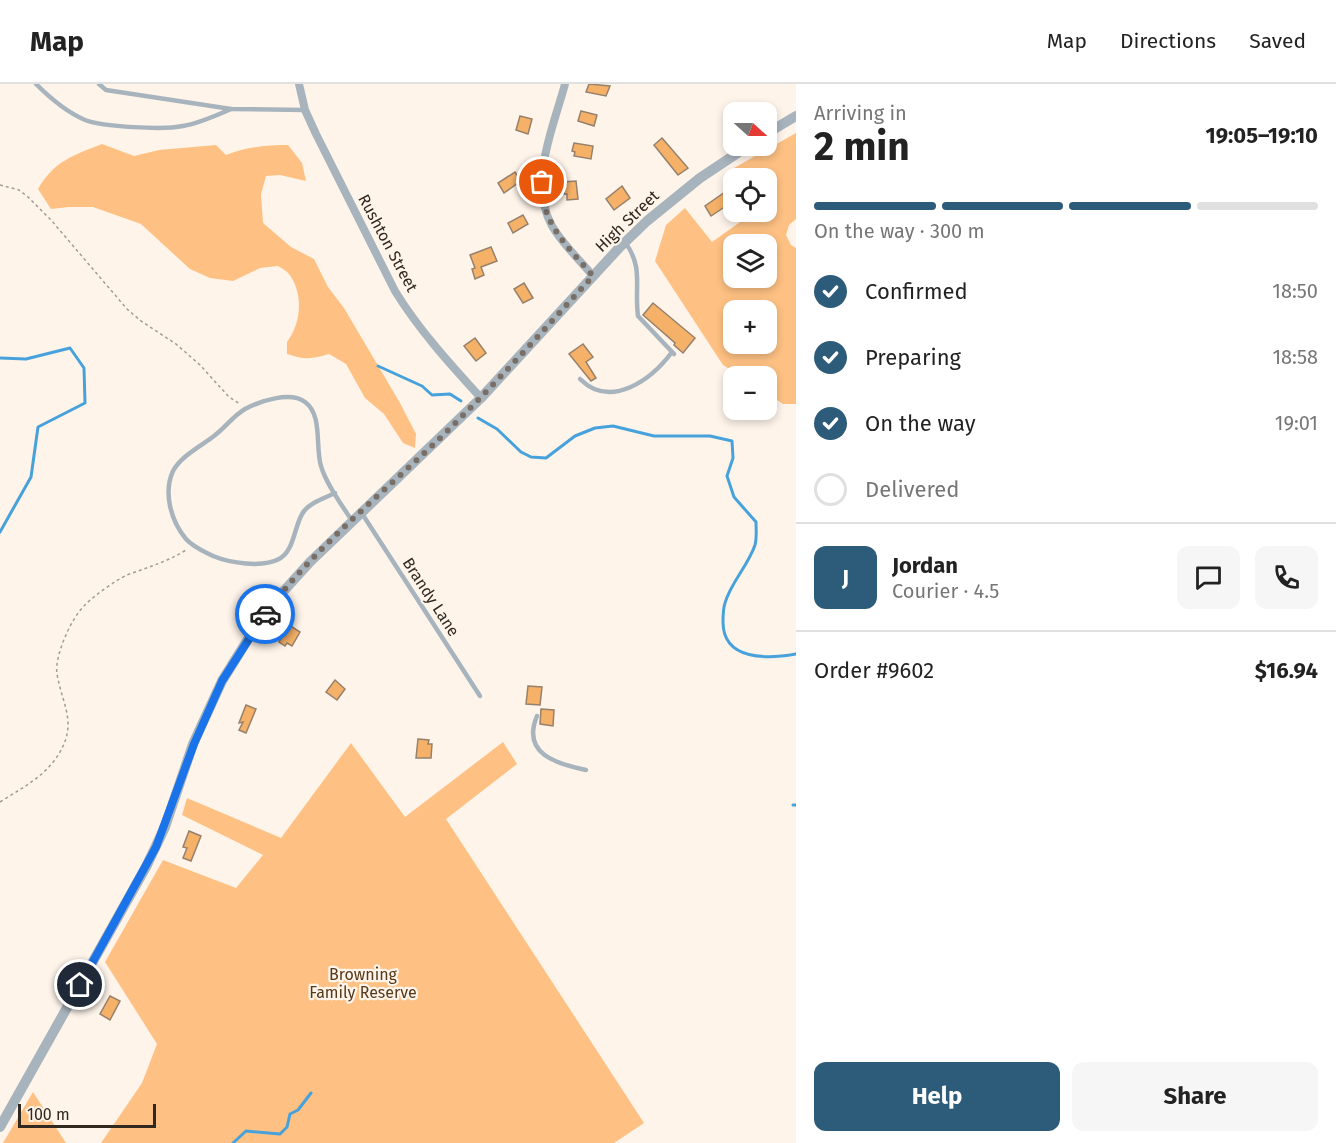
<!DOCTYPE html>
<html lang="en">
<head>
<meta charset="utf-8">
<style>
  :root { --surface:#fff; --page:#f6f6f6; --text:#222; --muted:#767676; --line:#e0e0e0; --accent:#2d5b7a }
  body { margin:0; font-family:"Fira Sans",sans-serif; background:var(--page); color:var(--text); height:100vh; display:flex; flex-direction:column; font-size:22px; white-space:nowrap }
  * { box-sizing:border-box; margin:0 }
  p { font-size:20px; color:var(--muted) }
  .icon { flex:none; width:33px; height:33px; fill:none; stroke:currentColor; stroke-width:2; stroke-linecap:round; stroke-linejoin:round }
  .map { position:relative; flex:1; overflow:hidden }
  .details { display:flex; flex-direction:column; background:var(--surface); width:540px }
  .details>* { flex:none }
  .needle { width:39px; rotate:111deg }
  .buttons { position:absolute; left:723px; top:18px; display:grid; gap:12px }
  .buttons a { display:grid; place-items:center; width:54px; height:54px; border-radius:12px; background:var(--surface); box-shadow:0 3px 9px #0003; font-size:30px }
  .scale { position:absolute; left:18px; bottom:15px; width:138px; box-sizing:border-box; padding-left:6px; border:3px solid #31281f; border-top:0; font-size:16px; line-height:21px; white-space:nowrap; color:#31281f; -webkit-text-stroke:4px #fef4ea; paint-order:stroke }
  .pin { position:absolute; display:grid; place-items:center; width:51px; height:51px; color:#fff; margin:-26px; border:3px solid #fff; border-radius:50%; box-shadow:0 2px 6px #0007 }
  .courier { position:absolute; display:grid; place-items:center; width:60px; height:60px; margin:-30px; border:4px solid #1a73e8; border-radius:50%; background:#fff; color:#222; box-shadow:0 2px 8px #0007 }
  .head em { font-style:normal; font-weight:700 }
  .head div { display:flex; flex-direction:column-reverse }
  .head { display:flex; align-items:center; justify-content:space-between; height:102px; padding:0 18px }
  h1 { font-size:39px; font-weight:700; line-height:45px }
  .bar { display:grid; grid-template-columns:repeat(4,1fr); gap:9px 6px; align-content:center; height:72px; padding:0 18px }
  .bar i { height:8px; border-radius:4px; background:var(--line) }
  .bar .on { background:var(--accent) }
  .bar p { grid-column:span 4 }
  .line { display:flex; align-items:center; gap:15px; padding:0 18px; border-top:2px solid var(--line) }
  .line div { flex:1 }
  .round { display:grid; place-items:center; flex:none; width:63px; height:63px; border-radius:12px; background:var(--page) }
  ol { padding:0 18px; list-style:none }
  li { display:flex; align-items:center; gap:18px; height:66px }
  li p { margin-inline-start:auto }
  li .icon { padding:6px; border-radius:50%; background:var(--accent); color:#fff; stroke-width:4 }
  li:last-child { color:var(--muted) }
  li i { width:33px; height:33px; border:3px solid var(--line); border-radius:50% }
  .button { display:flex; gap:12px; margin-top:auto; padding:12px 18px }
  .button a { flex:1; height:69px; border-radius:12px; background:var(--accent); color:#fff; font-size:24px; font-weight:700; line-height:69px; text-align:center }
  .button a+a { background:var(--page); color:var(--text) }
  header { display:flex; align-items:center; gap:36px; box-sizing:border-box; height:84px; padding:0 30px; background:var(--surface); border-bottom:2px solid var(--line) }
  header strong { font-size:28px }
  nav { display:flex; gap:33px; margin-inline-start:auto; font-size:21px }
  main { display:flex; flex:1; min-height:0 }
  .map>svg:first-child { display:block }
  .green { fill:#fec183; fill-rule:evenodd }
  .lines { fill:none; stroke-linecap:round; stroke-linejoin:round }
  .stream { stroke:#47a2dc; stroke-width:3 }
  .building { fill:#f6b168; stroke:#97816b; stroke-width:1.5 }
  .path { stroke:#a49b91; stroke-width:1.5; stroke-dasharray:3 3; stroke-linecap:butt }
  .service { stroke:#a8b4bd; stroke-width:4.5 }
  .minor { stroke:#a8b4bd; stroke-width:8 }
  .tertiary { stroke:#a8b4bd; stroke-width:10 }
  .done { stroke:#796f66; stroke-width:6; stroke-dasharray:0 10.8 }
  .route { stroke:#1a73e8; stroke-width:8 }
  .labels { text-anchor:middle; dominant-baseline:central; stroke-width:4.5; stroke-linejoin:round; paint-order:stroke }
  .street-label { font-size:16px; fill:#31281f; stroke:#fef4ea }
  .park-label { font-size:16px; fill:#56391a; stroke:#fef4ea }
</style>
</head>
<body>
<header>
<strong>Map</strong>
<nav><a>Map</a><a>Directions</a><a>Saved</a></nav>
</header>
<main>
<div class="map">
<svg width="796" height="1059" viewBox="0 0 796 1059">
  <rect width="100%" height="100%" fill="#fef4ea"/>
  <!-- green -->
  <g class="green">
    <path d="M796,49v86l-7,6 -3,10 5,10 5,3v156h-13l-16,-11 -1,-17h-25l-18,-11 -68,-104 11,-36 19,-17 27,34 38,-27 -2,-3h18v-34h-32l-1,9 -8,-14zM734,160h32v34h-32zM766,226v34h-32v-34z"/>
    <path d="M102,60l32,12 25,-6 57,-5 10,10c21,-8 40,-10 62,-10l14,18 4,18 -26,-6 -14,1 -5,18 2,29 28,24 23,12 14,28 16,21 56,95 16,31 -1,14 -12,-5 -19,-29 -19,-16 -19,-34 -17,-10c-16,5 -25,6 -42,0v-12c14,-18 17,-48 2,-68 -2,-3 -8,-6 -11,-8l-18,2 -27,13 -23,-3 -20,-9 -49,-45 -48,-17h-24l-18,2 -13,-20c16,-28 36,-34 64,-45z"/>
    <polygon points="503,658 517,680 446,735 644,1039 614,1059 101,1059 142,999 157,960 105,878 163,776 236,804 263,771 182,731 187,714 281,754 351,659 405,733"/>
    <polygon points="33,1008 66,1059 3,1059"/>
  </g>
  <g class="lines">
    <!-- stream -->
    <g class="stream">
      <polyline points="0,274 26,275 70,264 84,284 85,319 38,343 31,393 0,448"/>
      <polyline points="378,282 422,302 432,311 450,310 461,317"/>
      <path d="M478,334l19,11 24,23 10,5 15,1 29,-22 20,-8 18,-2 41,10h56l22,5 1,17 -6,18 7,21 22,25c0,7 1,16 -1,23 -7,21 -24,37 -30,58 -2,6 -2,13 -2,19 0,39 45,37 73,32"/>
      <polyline points="793,721 796,721"/>
      <polyline points="233,1059 246,1047 280,1050 287,1043 290,1030 298,1026 311,1009"/>
    </g>
  </g>
  <!-- building -->
  <g class="building">
    <polygon points="589,0 610,2 606,12 586,8"/>
    <polygon points="581,27 597,31 594,42 578,37"/>
    <polygon points="520,32 532,35 528,50 516,46"/>
    <polygon points="662,54 688,84 678,91 654,61"/>
    <polygon points="574,59 593,62 591,75 574,72 575,68 572,67"/>
    <polygon points="515,88 521,97 504,109 498,99"/>
    <polygon points="576,97 578,115 567,116 567,110 564,110 563,98"/>
    <polygon points="622,102 630,114 614,126 606,115"/>
    <polygon points="725,108 732,118 711,132 705,122"/>
    <polygon points="523,131 528,140 513,149 508,139"/>
    <polygon points="491,163 497,177 481,183 484,191 475,195 472,185 475,184 470,171"/>
    <polygon points="524,199 533,214 523,219 514,205"/>
    <polygon points="653,219 695,254 683,269 674,261 675,259 643,231"/>
    <polygon points="475,254 486,269 476,277 464,262"/>
    <polygon points="583,260 593,273 586,278 596,294 591,297 569,270"/>
    <polygon points="289,541 300,548 292,562 287,559 285,562 279,558"/>
    <polygon points="335,596 345,605 337,616 326,608"/>
    <polygon points="528,602 542,603 540,621 526,620"/>
    <polygon points="246,621 256,625 246,649 239,646 243,638 239,639"/>
    <polygon points="541,625 554,626 553,642 540,640"/>
    <polygon points="418,655 429,656 428,660 432,660 431,674 416,674"/>
    <polygon points="189,747 201,752 191,777 183,774 187,764 183,763"/>
    <polygon points="110,912 120,917 110,936 100,930"/>
  </g>
  <g class="lines">
    <!-- path -->
    <g class="path">
      <polyline points="0,101 19,106 28,113 51,136 127,225 141,237 176,260 200,281 229,313 240,320"/>
      <path d="M0,718c20,-13 39,-22 54,-41 26,-35 9,-53 3,-87 -3,-18 15,-58 29,-70 9,-9 30,-24 41,-29 21,-8 40,-13 59,-25"/>
    </g>
    <!-- service -->
    <g class="service">
      <path d="M36,0c14,14 30,28 49,36 18,7 79,10 98,6 17,-3 32,-10 48,-17"/>
      <polyline points="99,0 106,6 231,25 305,26"/>
      <path d="M625,158c19,26 9,45 13,74l36,38"/>
      <path d="M580,295c31,31 72,0 92,-27"/>
      <path d="M335,409c-10,5 -24,9 -31,18 -10,13 -9,40 -25,48 -17,9 -49,4 -66,-3 -10,-5 -20,-9 -27,-17 -15,-18 -23,-46 -13,-68 8,-15 28,-25 41,-35 11,-8 19,-20 31,-27 15,-8 45,-18 60,-7 18,13 10,45 16,64 5,18 21,39 31,55"/>
      <polyline points="361,428 480,612"/>
      <path d="M537,632c-16,38 20,48 49,54"/>
    </g>
    <!-- minor -->
    <g class="minor">
      <path d="M299,0l6,26 11,24 79,157c24,39 55,73 86,107"/>
      <path d="M565,0c-12,45 -37,98 -13,142 11,19 28,34 41,50"/>
    </g>
    <!-- tertiary -->
    <g class="tertiary">
      <polyline points="766,50 796,32"/>
      <polyline points="0,1043 146,783 165,743 193,660 222,597 255,544 281,510 310,478 481,314 619,164 647,137 700,94 748,62"/>
    </g>
  </g>
  <g class="lines">
    <!-- done -->
    <path class="done" d="M265,530c49,-65 113,-117 171,-172 55,-53 106,-110 157,-166 -24,-28 -54,-55 -51,-94"/>
    <!-- route -->
    <polyline class="route" points="80,901 156,763 194,660 222,597 265,530"/>
  </g>
  <g class="labels">
    <!-- street labels -->
    <g class="street-label">
      <text transform="translate(627 137) rotate(-44)">High Street</text>
      <text transform="translate(388 159) rotate(62)">Rushton Street</text>
      <text transform="translate(431 513) rotate(57)">Brandy Lane</text>
    </g>
    <!-- park labels -->
    <g class="park-label">
      <text x="363" y="890">Browning<tspan x="363" dy="18">Family Reserve</tspan></text>
    </g>
  </g>
</svg>
<div class="buttons">
<a><svg class="needle" viewBox="-14 -14 28 28"><path d="M0-13l5 13h-10z" fill="#e53935"/><path d="M0 13l5-13h-10z" fill="#767676"/></svg></a>
<a><svg class="icon" aria-label="locate" viewBox="0 0 24 24"><circle cx="12" cy="12" r="6"/><path d="M12 2v4M12 18v4M2 12h4M18 12h4"/></svg></a>
<a><svg class="icon" aria-label="layers" viewBox="0 0 24 24"><path d="M12 4l9 5-9 5-9-5zM3 14l9 5 9-5"/></svg></a>
<a>+</a>
<a>−</a>
</div>
<div class="scale">100 m</div>
<div class="pin" style="left:542px;top:98px;background:#ea580c"><svg class="icon" aria-label="bag" viewBox="0 0 24 24"><path d="M5 8h14l-1 12H6zM9 8a3 3 0 0 1 6 0"/></svg></div>
<div class="pin" style="left:80px;top:901px;background:#1f2937"><svg class="icon" aria-label="home" viewBox="0 0 24 24"><path d="M3 11l9-7 9 7M6 9v11h12V9"/></svg></div>
<div class="courier" style="left:265px;top:530px"><svg class="icon" aria-label="car" viewBox="0 0 24 24"><path d="M5 17H2v-5l4-1 3-4h7l3 4 3 1v5h-3M9 17h6M6 11h13"/><circle cx="7" cy="17" r="2"/><circle cx="17" cy="17" r="2"/></svg></div>
</div>
<section class="details">
<div class="head"><div><h1>2 min</h1><p>Arriving in</p></div><em>19:05–19:10</em></div>
<div class="bar"><i class="on"></i><i class="on"></i><i class="on"></i><i></i><p>On the way · 300 m</p></div>
<ol>
<li><svg class="icon" aria-label="check" viewBox="0 0 24 24"><path d="M5 12l5 5 9-10"/></svg>Confirmed<p>18:50</p></li>
<li><svg class="icon" aria-label="check" viewBox="0 0 24 24"><path d="M5 12l5 5 9-10"/></svg>Preparing<p>18:58</p></li>
<li><svg class="icon" aria-label="check" viewBox="0 0 24 24"><path d="M5 12l5 5 9-10"/></svg>On the way<p>19:01</p></li>
<li><i></i>Delivered</li>
</ol>
<div class="line" style="height:108px"><b class="round" style="background:var(--accent);color:#fff">J</b><div><b>Jordan</b><p>Courier · 4.5</p></div><a class="round"><svg class="icon" aria-label="chat" viewBox="0 0 24 24"><path d="M4 5h16v11H9l-5 4z"/></svg></a><a class="round"><svg class="icon" aria-label="phone" viewBox="0 0 24 24"><path d="M5 4h4l2 5-3 2q2 4 5 5l2-3 5 2v4C11 20 4 13 5 4z"/></svg></a></div>
<div class="line" style="height:78px"><div>Order #9602</div><b>$16.94</b></div>
<div class="button"><a>Help</a><a>Share</a></div>
</section>
</main>
</body>
</html>
